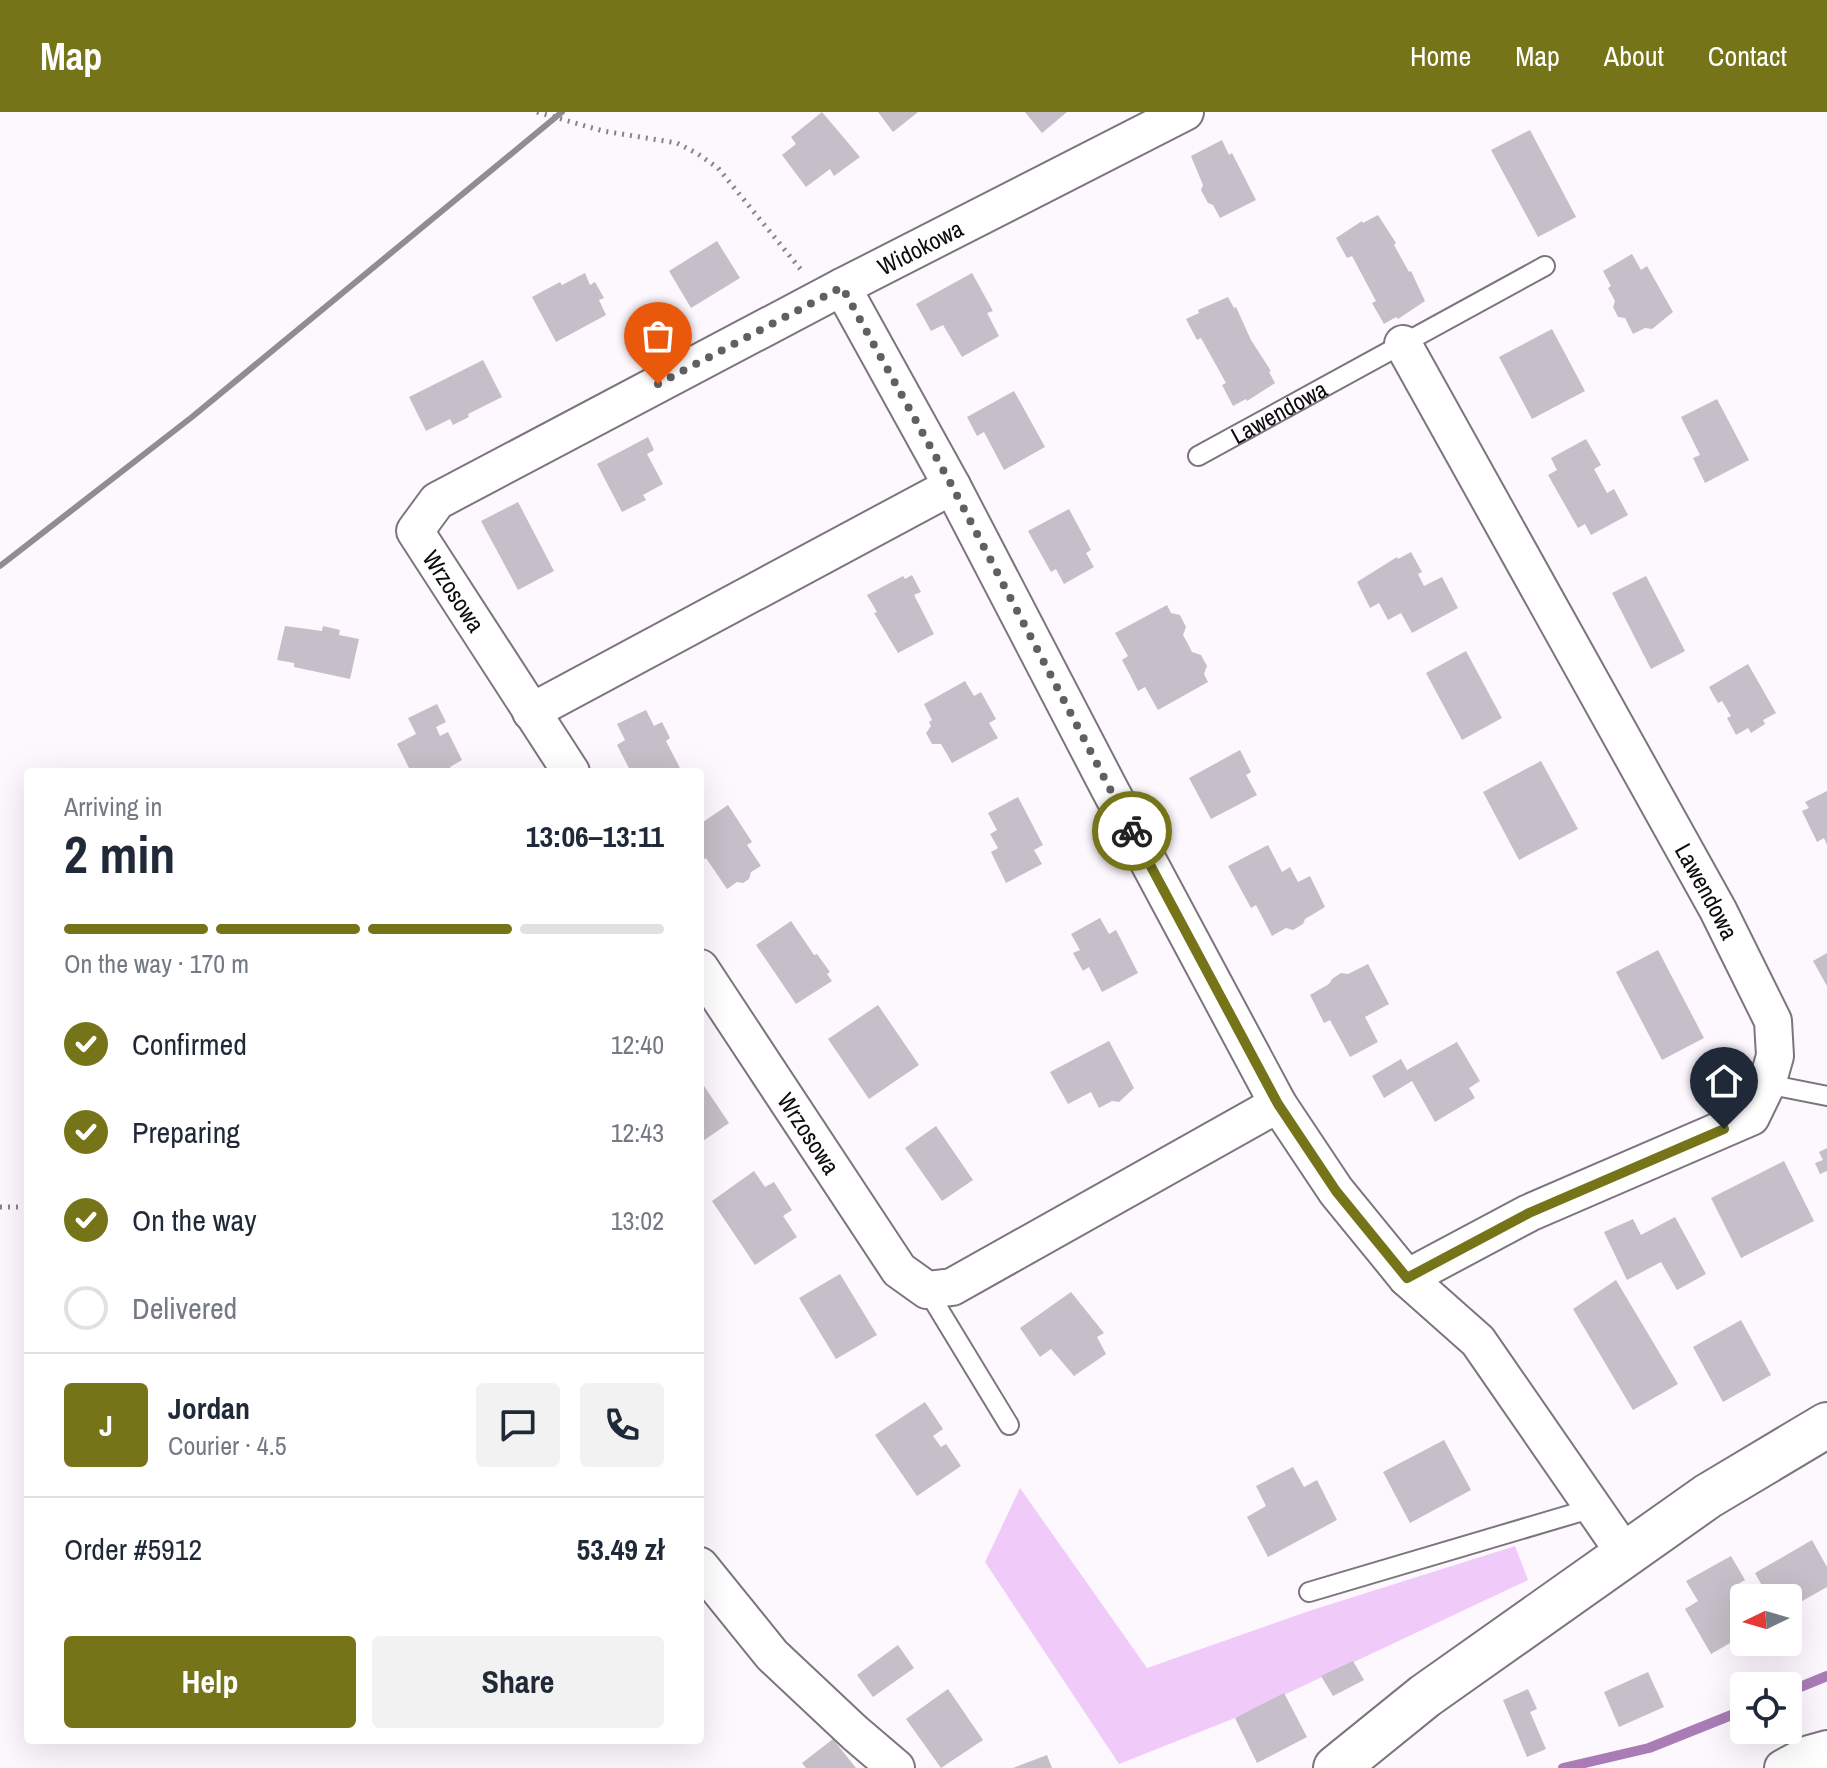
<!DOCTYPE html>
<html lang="en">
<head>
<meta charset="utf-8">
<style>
  :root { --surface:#fff; --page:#f2f2f3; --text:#1f2937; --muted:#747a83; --line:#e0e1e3; --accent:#757419 }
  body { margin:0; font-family:"Archivo Narrow",sans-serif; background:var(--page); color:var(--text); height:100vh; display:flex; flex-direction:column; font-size:30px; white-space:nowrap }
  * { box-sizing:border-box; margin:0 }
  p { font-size:26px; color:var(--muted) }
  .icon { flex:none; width:44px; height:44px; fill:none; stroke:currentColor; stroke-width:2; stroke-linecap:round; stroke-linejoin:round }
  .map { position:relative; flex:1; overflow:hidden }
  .sheet { position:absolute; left:24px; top:656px; width:680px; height:976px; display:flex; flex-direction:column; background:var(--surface); border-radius:8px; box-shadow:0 8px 32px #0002 }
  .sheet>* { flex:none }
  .needle { width:52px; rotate:265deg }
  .tools { position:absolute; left:1730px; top:1472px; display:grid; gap:16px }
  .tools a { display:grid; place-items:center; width:72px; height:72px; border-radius:8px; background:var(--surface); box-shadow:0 8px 32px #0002; font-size:40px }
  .pin { position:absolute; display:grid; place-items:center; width:68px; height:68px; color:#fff; margin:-82px -34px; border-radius:50% 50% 50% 0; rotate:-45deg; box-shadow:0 0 8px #0007 }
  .pin .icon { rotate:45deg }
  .courier { position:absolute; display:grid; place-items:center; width:80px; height:80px; margin:-40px; border:6px solid #757419; border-radius:50%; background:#fff; color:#222; box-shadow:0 2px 10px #0007 }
  .headline em { font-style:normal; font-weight:800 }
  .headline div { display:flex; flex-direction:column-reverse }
  .headline { display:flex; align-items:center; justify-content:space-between; height:136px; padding:0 40px }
  h1 { font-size:52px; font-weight:800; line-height:60px }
  .bar { display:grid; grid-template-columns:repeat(4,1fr); gap:12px 8px; align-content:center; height:96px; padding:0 40px }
  .bar i { height:10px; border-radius:6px; background:var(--line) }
  .bar .selected { background:var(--accent) }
  .bar p { grid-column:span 4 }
  .line { display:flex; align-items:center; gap:20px; padding:0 40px; border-top:2px solid var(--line) }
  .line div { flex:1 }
  .round { display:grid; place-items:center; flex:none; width:84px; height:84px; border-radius:8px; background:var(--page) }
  ol { padding:0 40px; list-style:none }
  li { display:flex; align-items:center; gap:24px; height:88px }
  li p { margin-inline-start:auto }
  li .icon { padding:8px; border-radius:50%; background:var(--accent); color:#fff; stroke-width:4 }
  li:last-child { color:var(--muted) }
  li i { width:44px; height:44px; border:4px solid var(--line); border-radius:50% }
  .primary-button { display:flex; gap:16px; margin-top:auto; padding:16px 40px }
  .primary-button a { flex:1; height:92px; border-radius:8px; background:var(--accent); color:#fff; font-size:32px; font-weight:800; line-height:92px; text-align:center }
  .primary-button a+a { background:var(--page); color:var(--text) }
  header { display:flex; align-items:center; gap:48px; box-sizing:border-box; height:112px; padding:0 40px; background:var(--accent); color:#fff }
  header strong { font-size:38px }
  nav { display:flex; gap:44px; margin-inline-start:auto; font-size:28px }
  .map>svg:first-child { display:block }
  .green { fill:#f0cbfa }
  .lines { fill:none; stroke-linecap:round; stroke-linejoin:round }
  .stream { stroke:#a97cb5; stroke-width:10 }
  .building { fill:#c6bec8 }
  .lane-casing { stroke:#7c757e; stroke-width:22 }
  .street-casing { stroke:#7c757e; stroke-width:40 }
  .secondary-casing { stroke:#7c757e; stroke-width:48 }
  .path { stroke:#878388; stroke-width:5; stroke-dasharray:2 6; stroke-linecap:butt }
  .lane { stroke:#fff; stroke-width:18 }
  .street { stroke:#fff; stroke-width:36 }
  .secondary { stroke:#fff; stroke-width:44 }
  .rail { stroke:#908c91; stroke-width:6 }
  .done { stroke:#625e63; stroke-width:8; stroke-dasharray:0 14.4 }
  .route { stroke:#757419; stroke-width:10 }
  .labels { text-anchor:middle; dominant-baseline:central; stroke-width:6; stroke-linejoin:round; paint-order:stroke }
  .street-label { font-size:24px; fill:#0e0b0f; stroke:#fff }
</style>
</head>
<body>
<header>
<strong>Map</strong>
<nav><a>Home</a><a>Map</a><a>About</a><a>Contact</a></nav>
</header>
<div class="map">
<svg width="1827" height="1656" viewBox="0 0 1827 1656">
  <rect width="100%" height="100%" fill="#fdf8fe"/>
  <!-- green -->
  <polygon class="green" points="1020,1376 1147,1556 1309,1499 1515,1434 1528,1468 1235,1606 1119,1652 985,1450"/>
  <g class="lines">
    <!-- stream -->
    <g class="stream">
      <polyline points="1788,1580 1827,1564"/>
      <polyline points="1563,1656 1649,1636 1744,1598"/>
    </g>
  </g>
  <!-- building -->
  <g class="building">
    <polygon points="822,0 860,45 834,64 830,57 806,75 782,43 796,32 791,25"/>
    <polygon points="878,0 918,0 893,20"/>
    <polygon points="1025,0 1067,0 1042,21"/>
    <polygon points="1530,18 1576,105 1538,125 1491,38"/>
    <polygon points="1222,28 1229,43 1232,41 1256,88 1220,106 1213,93 1208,91 1201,78 1203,73 1191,44"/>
    <polygon points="1378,103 1396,131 1394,133 1409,160 1411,159 1425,189 1398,207 1396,205 1384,212 1372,191 1376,189 1352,144 1347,146 1336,126 1362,109 1363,111"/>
    <polygon points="717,129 740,166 691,196 669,159"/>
    <polygon points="1632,142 1641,158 1647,154 1673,200 1652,217 1645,216 1633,222 1625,206 1618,205 1613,195 1615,189 1608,176 1611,174 1603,159"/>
    <polygon points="585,161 590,173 595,170 604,186 599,188 606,203 556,230 532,185 560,170 562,173"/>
    <polygon points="972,161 993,199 987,201 999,224 962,245 943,213 931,219 916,192"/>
    <polygon points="1228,185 1234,196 1236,195 1251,228 1271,259 1269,260 1275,271 1247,289 1246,287 1233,294 1222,273 1226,271 1201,226 1197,228 1186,207 1199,201 1198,198"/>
    <polygon points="1552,217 1585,279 1532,307 1499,245"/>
    <polygon points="483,248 502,285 468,302 469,305 453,313 450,307 426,319 409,285"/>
    <polygon points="1014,279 1045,335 1004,358 984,320 977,324 967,305"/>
    <polygon points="1717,287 1749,348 1705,371 1693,346 1700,343 1681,305"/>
    <polygon points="648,325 654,338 647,342 663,372 643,383 646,388 622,400 597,352"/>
    <polygon points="1586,327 1601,353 1594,357 1607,381 1614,377 1628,403 1591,423 1585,412 1578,416 1548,363 1557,358 1551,346"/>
    <polygon points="518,390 554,459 518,478 481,409"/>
    <polygon points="1069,397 1091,438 1086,441 1094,455 1064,472 1056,457 1051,460 1028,419"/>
    <polygon points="1411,440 1422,460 1418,462 1424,474 1442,465 1458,496 1412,521 1401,501 1388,508 1379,491 1370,496 1357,470 1397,445 1398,447"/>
    <polygon points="912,463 921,480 914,483 934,522 898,541 874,501 877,500 867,483 903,464 905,467"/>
    <polygon points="1646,464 1685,539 1651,557 1612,481"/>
    <polygon points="1167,493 1171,501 1180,503 1186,515 1183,523 1188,532 1192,540 1201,543 1207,554 1204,562 1208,570 1158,598 1145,575 1138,579 1130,563 1122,548 1128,544 1115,521"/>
    <polygon points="285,514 322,519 323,514 340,518 339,523 359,527 350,567 294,555 294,551 277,548"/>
    <polygon points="1466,539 1502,606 1462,628 1426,561"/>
    <polygon points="1748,552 1776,601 1763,608 1765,612 1751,621 1748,616 1736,623 1727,606 1731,604 1722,589 1718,591 1709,575"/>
    <polygon points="965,569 974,584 981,580 996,607 989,611 998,626 952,651 941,632 932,632 926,621 931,614 929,610 932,608 924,592"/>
    <polygon points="437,592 446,610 436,615 440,624 448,620 462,648 450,655 452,660 411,660 397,632 416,622 408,606"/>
    <polygon points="646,598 654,614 662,610 670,626 666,629 682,660 631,660 617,633 625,628 617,612"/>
    <polygon points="1240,638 1251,660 1246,663 1257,683 1211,707 1189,666"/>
    <polygon points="1541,649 1578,717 1519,748 1483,680"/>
    <polygon points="1827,679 1827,733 1824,726 1817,730 1802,699 1809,696 1805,690"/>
    <polygon points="1018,685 1043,733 1034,738 1042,752 1006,771 991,740 998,736 990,722 997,718 988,701"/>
    <polygon points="728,693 752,730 747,733 761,754 751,760 749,767 743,771 737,770 727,777 706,746 700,750 700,712"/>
    <polygon points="1268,733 1282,760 1290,755 1298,770 1310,764 1325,795 1305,807 1303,812 1293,818 1286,816 1272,824 1256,793 1251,796 1228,754"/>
    <polygon points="1100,806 1109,822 1116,818 1138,861 1102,880 1089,855 1083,859 1073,841 1080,838 1071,822"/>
    <polygon points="791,809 814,843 817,842 830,860 827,862 832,869 796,892 756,833"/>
    <polygon points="1658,838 1704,926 1662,948 1616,860"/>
    <polygon points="1827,841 1827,874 1813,849"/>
    <polygon points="1368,852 1389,892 1365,905 1378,930 1350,945 1330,908 1324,911 1310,883 1329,872 1332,867 1341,861 1348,862"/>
    <polygon points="878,893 919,953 869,987 828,927"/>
    <polygon points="1109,929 1134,976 1119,990 1112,989 1099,996 1091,980 1068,992 1050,960"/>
    <polygon points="1457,930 1480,969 1469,976 1475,986 1435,1010 1412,969 1384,986 1372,964 1401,947 1407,958"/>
    <polygon points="700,968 729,1011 700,1031"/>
    <polygon points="936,1014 973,1068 942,1089 905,1036"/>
    <polygon points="1827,1036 1827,1059 1820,1062 1815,1051 1823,1048 1819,1040"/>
    <polygon points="1784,1049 1814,1109 1741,1146 1711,1086"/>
    <polygon points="754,1059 765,1075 774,1070 792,1098 783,1104 797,1125 755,1153 712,1089"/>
    <polygon points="1675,1105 1706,1162 1677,1178 1661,1150 1627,1168 1604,1120 1633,1107 1641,1123"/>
    <polygon points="840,1162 877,1223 836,1247 799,1186"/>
    <polygon points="1616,1168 1678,1272 1633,1298 1573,1197"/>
    <polygon points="1071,1180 1104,1221 1097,1225 1106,1242 1074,1264 1051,1237 1040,1245 1020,1216"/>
    <polygon points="1741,1208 1771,1263 1723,1290 1693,1235"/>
    <polygon points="925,1290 943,1317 933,1324 941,1335 946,1332 961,1354 917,1384 875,1323"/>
    <polygon points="1444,1328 1471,1378 1410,1411 1383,1360"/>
    <polygon points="1293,1355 1304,1375 1317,1368 1337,1408 1268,1445 1247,1405 1266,1394 1256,1374"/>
    <polygon points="1812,1428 1827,1455 1827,1475 1788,1497 1788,1486 1769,1486 1755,1461"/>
    <polygon points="1731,1444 1745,1468 1731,1476 1744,1498 1744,1523 1711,1542 1685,1497 1698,1489 1686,1469"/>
    <polygon points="898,1533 914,1556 873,1585 857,1563"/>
    <polygon points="1353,1549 1364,1568 1333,1584 1321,1564"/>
    <polygon points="1648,1560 1664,1595 1619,1615 1604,1580"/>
    <polygon points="948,1577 983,1628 941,1656 906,1607"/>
    <polygon points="1528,1577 1537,1597 1530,1600 1546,1637 1527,1645 1503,1588"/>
    <polygon points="1284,1581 1307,1625 1257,1651 1235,1606"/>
    <polygon points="833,1627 856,1656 806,1656 802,1651"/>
    <polygon points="1047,1643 1052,1656 1013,1656"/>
  </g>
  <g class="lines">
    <!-- lane casing -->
    <g class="lane-casing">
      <g id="lane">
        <path id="s1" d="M1198,344l347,-190"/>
        <polyline points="1767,972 1827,984"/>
        <polyline points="927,1178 1009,1313"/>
        <polyline points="1309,1480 1593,1396"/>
      </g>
    </g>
    <!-- street casing -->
    <g class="street-casing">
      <g id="street">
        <polyline points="842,175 952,374 1109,676 1278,992 1336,1079 1407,1166 1478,1229 1626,1443"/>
        <path id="s2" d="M1403,232l315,566 55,111 2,35 -8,28 -16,33 -222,96 -122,65"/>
        <polyline points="531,600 952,374"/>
        <path id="s3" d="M571,660l-156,-241 22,-30 405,-214 343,-175"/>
        <path id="s4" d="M700,856l199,302 28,20 25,-3 326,-183"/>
        <polyline points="700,1454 772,1543 855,1621 896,1656"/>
        <polyline points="1783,1656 1809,1642 1827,1637"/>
      </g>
    </g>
    <!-- secondary casing -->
    <g class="secondary-casing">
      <polyline id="secondary" points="1336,1656 1425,1584 1708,1384 1827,1313"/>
    </g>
    <!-- path -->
    <g class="path">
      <polyline points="537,0 603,19 677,31 698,42 718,56 802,159"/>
      <polyline points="0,1095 28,1095"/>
    </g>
    <!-- lane -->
    <use href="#lane" class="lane"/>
    <!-- street -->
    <use href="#street" class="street"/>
    <!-- secondary -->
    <use href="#secondary" class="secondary"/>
    <!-- rail -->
    <polyline class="rail" points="0,454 192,305 562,0"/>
  </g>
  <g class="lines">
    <!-- done -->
    <polyline class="done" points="658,272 842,175 952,374 1132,719"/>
    <!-- route -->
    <polyline class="route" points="1132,719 1278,992 1336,1079 1407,1166 1529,1101 1724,1017"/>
  </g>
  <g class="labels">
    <!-- street labels -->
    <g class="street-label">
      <text stroke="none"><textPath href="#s3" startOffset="870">Widokowa</textPath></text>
      <text stroke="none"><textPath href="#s1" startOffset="92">Lawendowa</textPath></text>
      <text transform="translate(454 479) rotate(57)">Wrzosowa</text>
      <text stroke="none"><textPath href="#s2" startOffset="626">Lawendowa</textPath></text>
      <text stroke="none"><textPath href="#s4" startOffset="198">Wrzosowa</textPath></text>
    </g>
  </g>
</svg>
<div class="tools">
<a><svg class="needle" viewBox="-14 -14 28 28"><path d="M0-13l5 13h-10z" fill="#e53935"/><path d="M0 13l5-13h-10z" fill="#747a83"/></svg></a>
<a><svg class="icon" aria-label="locate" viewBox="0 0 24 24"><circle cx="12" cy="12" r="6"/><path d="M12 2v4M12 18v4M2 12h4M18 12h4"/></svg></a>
</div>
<div class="pin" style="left:658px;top:272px;background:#ea580c"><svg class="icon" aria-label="bag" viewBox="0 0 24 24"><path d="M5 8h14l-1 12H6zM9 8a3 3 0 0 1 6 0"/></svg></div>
<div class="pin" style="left:1724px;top:1017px;background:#1f2937"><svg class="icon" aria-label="home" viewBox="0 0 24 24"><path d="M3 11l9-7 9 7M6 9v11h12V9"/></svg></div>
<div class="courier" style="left:1132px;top:719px"><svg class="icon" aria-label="bike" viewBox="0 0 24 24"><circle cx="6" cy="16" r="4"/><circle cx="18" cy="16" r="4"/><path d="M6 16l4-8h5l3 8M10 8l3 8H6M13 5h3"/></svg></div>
<section class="sheet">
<div class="headline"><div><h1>2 min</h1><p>Arriving in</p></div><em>13:06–13:11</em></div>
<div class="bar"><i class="selected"></i><i class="selected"></i><i class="selected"></i><i></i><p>On the way · 170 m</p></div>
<ol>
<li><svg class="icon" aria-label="check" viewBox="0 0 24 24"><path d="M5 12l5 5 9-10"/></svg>Confirmed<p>12:40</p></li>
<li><svg class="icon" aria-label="check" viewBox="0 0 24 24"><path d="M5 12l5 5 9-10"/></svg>Preparing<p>12:43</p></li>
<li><svg class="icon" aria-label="check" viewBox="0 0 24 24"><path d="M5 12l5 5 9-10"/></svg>On the way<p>13:02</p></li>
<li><i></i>Delivered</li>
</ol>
<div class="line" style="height:144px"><b class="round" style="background:var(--accent);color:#fff">J</b><div><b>Jordan</b><p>Courier · 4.5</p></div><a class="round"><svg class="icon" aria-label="chat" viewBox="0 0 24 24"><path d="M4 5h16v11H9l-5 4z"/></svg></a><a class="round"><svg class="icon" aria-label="phone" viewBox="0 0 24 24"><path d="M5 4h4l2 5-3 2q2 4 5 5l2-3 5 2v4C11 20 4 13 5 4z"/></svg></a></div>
<div class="line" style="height:104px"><div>Order #5912</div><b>53.49 zł</b></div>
<div class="primary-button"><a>Help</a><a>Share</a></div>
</section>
</div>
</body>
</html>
